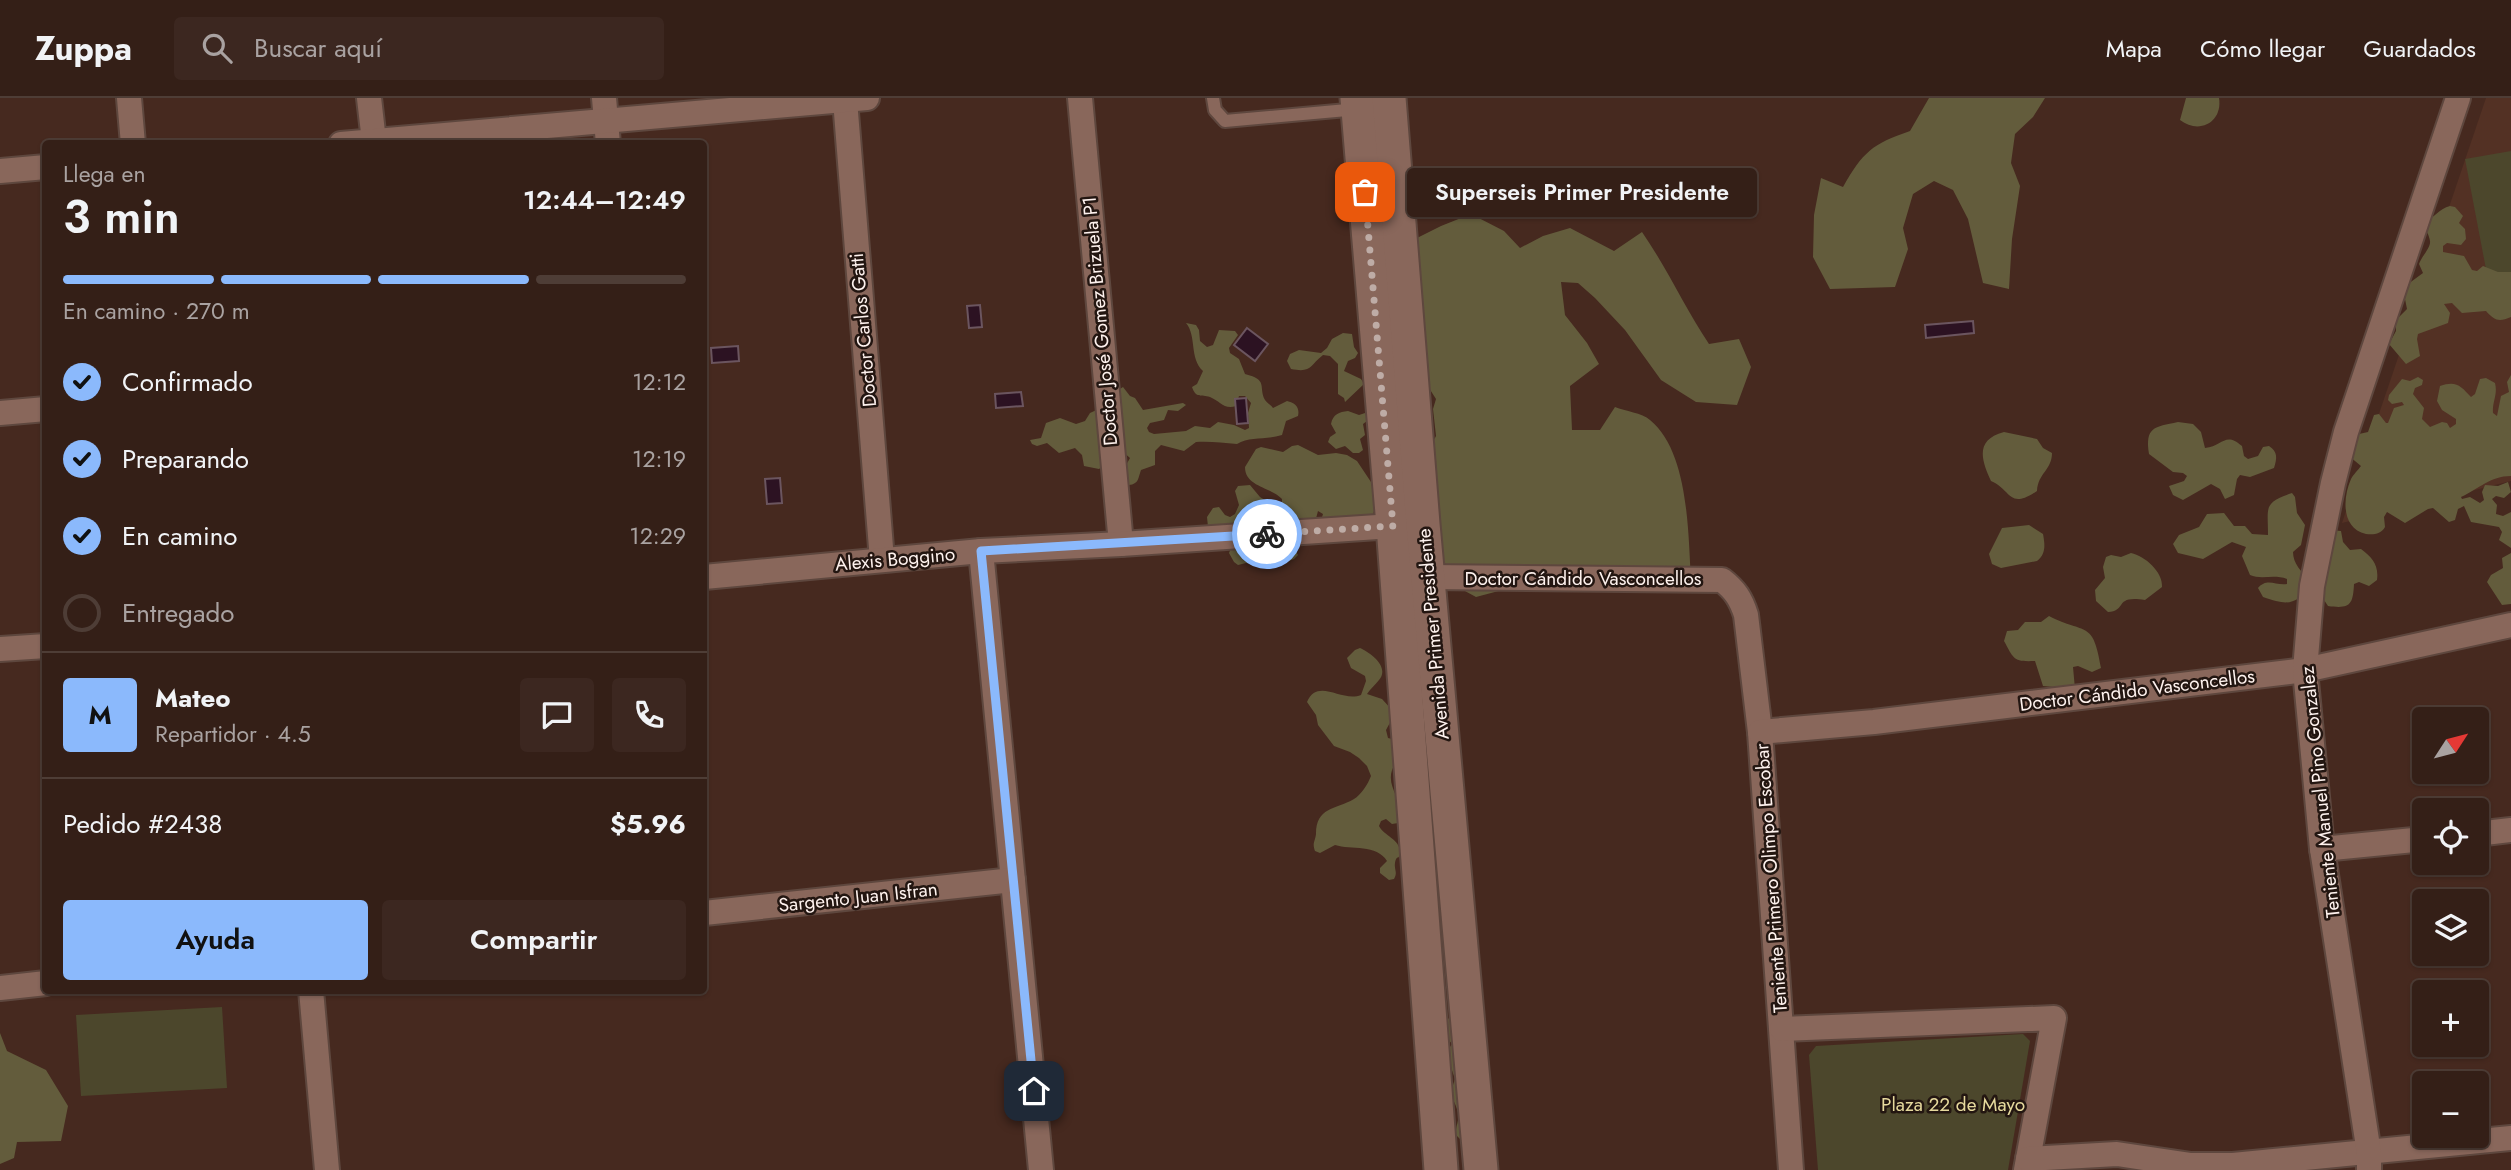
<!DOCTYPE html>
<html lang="es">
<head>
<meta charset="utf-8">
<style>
  :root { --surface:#341f17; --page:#3c2720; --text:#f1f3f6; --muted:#a9a2a1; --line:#4e3d36; --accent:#8bb9fc }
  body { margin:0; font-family:Jost,sans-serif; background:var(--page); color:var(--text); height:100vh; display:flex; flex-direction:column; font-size:26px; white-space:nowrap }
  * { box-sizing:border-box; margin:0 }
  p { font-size:23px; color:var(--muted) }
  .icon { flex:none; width:38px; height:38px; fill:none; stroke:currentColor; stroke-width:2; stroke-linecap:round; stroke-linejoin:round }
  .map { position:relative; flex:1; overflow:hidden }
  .sheet { position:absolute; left:42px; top:42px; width:665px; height:854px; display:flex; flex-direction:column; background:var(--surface); border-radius:7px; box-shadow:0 2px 5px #0004,0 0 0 2px var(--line) }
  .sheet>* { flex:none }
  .needle { width:46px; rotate:54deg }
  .controls { position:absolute; left:2412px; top:609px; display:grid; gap:14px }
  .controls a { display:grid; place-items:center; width:77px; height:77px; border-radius:7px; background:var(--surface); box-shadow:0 2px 5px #0004,0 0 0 2px var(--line); font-size:35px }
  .pin { position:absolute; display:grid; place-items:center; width:60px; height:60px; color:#fff; margin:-30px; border-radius:14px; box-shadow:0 4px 10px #0006 }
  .courier { position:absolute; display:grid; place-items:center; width:70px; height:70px; margin:-35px; border:5px solid #8bb9fc; border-radius:50%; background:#fff; color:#222; box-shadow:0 2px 9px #0007 }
  .bubble { position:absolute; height:49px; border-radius:7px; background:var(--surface); box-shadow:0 2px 5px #0004,0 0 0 2px var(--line); font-size:23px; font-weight:600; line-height:49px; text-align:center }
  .headline em { font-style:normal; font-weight:600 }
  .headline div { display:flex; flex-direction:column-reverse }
  .headline { display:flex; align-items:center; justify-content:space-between; height:119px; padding:0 21px }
  h1 { font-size:46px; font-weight:600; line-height:52px }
  .bar { display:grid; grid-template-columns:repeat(4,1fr); gap:10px 7px; align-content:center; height:84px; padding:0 21px }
  .bar i { height:9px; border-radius:5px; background:var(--line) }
  .bar .selected { background:var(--accent) }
  .bar p { grid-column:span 4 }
  .line { display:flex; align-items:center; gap:18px; padding:0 21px; border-top:2px solid var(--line) }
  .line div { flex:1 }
  .round { display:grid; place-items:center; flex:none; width:74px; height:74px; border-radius:7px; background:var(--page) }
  ol { padding:0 21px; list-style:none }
  li { display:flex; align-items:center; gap:21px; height:77px }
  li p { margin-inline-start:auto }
  li .icon { padding:7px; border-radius:50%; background:var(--accent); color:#111; stroke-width:4 }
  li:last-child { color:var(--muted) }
  li i { width:38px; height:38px; border:4px solid var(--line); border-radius:50% }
  .primary-button { display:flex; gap:14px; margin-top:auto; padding:14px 21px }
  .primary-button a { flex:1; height:80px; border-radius:7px; background:var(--accent); color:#111; font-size:28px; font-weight:600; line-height:80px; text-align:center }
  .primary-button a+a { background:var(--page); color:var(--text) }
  header { display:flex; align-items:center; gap:42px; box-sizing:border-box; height:98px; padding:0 35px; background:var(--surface); border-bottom:2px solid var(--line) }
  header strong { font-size:33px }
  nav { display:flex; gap:38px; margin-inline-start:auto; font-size:24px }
  .search { width:490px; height:63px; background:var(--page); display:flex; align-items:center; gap:18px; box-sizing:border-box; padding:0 24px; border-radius:7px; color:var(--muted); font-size:26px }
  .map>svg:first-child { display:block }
  .built { fill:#533124 }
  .green { fill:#4c472c }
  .forest { fill:#635c3c }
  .water { fill:#2c1222; stroke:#6b555f; stroke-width:2 }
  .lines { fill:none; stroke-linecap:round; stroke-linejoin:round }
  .lane-casing { stroke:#5e473e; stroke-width:16 }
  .street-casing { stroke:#5e473e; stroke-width:28 }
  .secondary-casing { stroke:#5e473e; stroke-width:37 }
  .lane { stroke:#89675b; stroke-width:12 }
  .street { stroke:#89675b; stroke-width:24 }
  .secondary { stroke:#89675b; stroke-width:33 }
  .done { stroke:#beaca6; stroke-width:7; stroke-dasharray:0 12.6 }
  .route { stroke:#8bb9fc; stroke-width:9 }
  .labels { text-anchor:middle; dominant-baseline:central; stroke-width:5; stroke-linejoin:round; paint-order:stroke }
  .street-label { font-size:19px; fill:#fef2ee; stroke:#231611 }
  .park-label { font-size:19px; fill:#e6d99d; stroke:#231611 }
</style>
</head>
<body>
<header>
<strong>Zuppa</strong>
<div class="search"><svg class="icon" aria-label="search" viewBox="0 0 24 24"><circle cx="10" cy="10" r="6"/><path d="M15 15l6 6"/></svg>Buscar aquí</div>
<nav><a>Mapa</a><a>Cómo llegar</a><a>Guardados</a></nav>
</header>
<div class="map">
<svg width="2511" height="1072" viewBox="0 0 2511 1072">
  <rect width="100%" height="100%" fill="#46291f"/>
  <!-- built -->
  <polygon class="built" points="2486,0 2511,0 2511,383 2342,425"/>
  <!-- green -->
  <g class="green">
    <polygon points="2511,53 2511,183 2489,187 2465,61"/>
    <polygon points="222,909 227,990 81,998 76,917"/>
    <polygon points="2023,936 2030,943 2008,1072 1818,1072 1809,957 1816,948"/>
  </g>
  <!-- forest -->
  <g class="forest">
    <path d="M1929,0h116l-12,19 -18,17 -4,29 9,23 -8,53 -3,50 -26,-6 -15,-64 -15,-29 -19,-9 -21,13 -10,34 5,21 -13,38 -65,2 -17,-32 1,-42 7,-37 22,9c20,-35 29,-43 67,-56z"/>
    <path d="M2186,0h33c4,24 -20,37 -39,22z"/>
    <path d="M2450,108l5,1 8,9 -4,7 6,6 1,10 -5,6 -14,-2 -4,3v6l21,4 8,14 5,1 6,-5 15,6h13v45c-12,5 -16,4 -25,-6l-24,2 -10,-10 -8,1 6,9 -2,10 -30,11 -1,5 3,17 -14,8 -17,-20 7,-13v-11l11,-11 -2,-10 3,-15 15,-11 -4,-9c2,-7 12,-16 11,-23 -1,-8 -6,-11 -5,-19 10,-5 14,-13 25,-16z"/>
    <path d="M1471,116l33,17 16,17 23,-12 27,-8 44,23 28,-19c25,36 43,76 67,112l30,-5 12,28 -14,38 -41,-3 -35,-22 -36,-50 -30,-32 -17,-15 -17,-1 4,33 22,28 12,21 -29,22 2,44h28l15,-23c10,4 27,6 35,13 39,32 38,113 41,159l-162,4 -53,14 -35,-19 -14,-125 9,-17 -3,-27 3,-10 -14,-22 6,-22 -7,-16 -10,-98 30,-15z"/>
    <path d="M1186,225l10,2 3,5 1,11 7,6 6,-2 6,-15 16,1 3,4 -9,13 1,5 9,6 6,15c24,6 13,13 20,26 2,3 6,5 8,8l14,-7c8,2 13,6 11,15l-12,5 -4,14c-16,5 -32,1 -45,9 -14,-1 -27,-3 -41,-2l-12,9 -23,-6 -6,6v14l-14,5c-3,8 -2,14 -12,15l-4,-4v-14l5,-9 -8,-7 -23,18 -15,-3 -2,-11 -7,-7 -16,5 -12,-10 -10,3 -5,-2 -2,-4 11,-2 5,-15 14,-5 16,6 9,-3 5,-8c14,-5 20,-19 33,-26l7,9 5,2 8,12 40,-7 3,2 -8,6 -10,-1 -4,10 -14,3 -3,5 2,4 5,2 32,-3 9,-5 15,2 8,-6 16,3 11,5 4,-2 -1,-15 3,-10 -6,-7h-6l-3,10c-12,4 -16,-5 -26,-9 -9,-3 -14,2 -18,-10l5,-3 6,-13c-14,-13 -6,-35 -17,-48z"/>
    <path d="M1343,235l9,1 2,13 4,6 -3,5 -7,3 -4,10 17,8 3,5 -19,18 -1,-4 -6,-4v-30l-8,-8 -7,-1c-14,11 -11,18 -32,14l-4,-8 3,-7 9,-4 22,3 6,-5 5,-9z"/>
    <path d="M2511,277v101c-21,0 -32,13 -50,21l1,2 8,-2 10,6 4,-3 -2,-8 3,-7 13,1 10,-4 3,10 -7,6 -8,-2 -4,3 5,6 -1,9 7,2 8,-4v36l-12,-8 3,-8 -3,-5 -28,-5 -7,-16 -6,3 -3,11 -6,2 -16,-14 -5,1 -23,14 -18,-11 -3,5 1,10c-4,7 -11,8 -19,7 -24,-5 -24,-35 -15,-55 2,-4 7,-9 10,-13l-12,-10 -1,-10 11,-12 9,-2 6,-17 5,-1 7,9h2l6,-15 10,-3 -2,-3 -10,2 -4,-4 1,-5 13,-16 8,2 8,-4 5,3 -1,5 -7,3 -2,6 11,14 -2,11 8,8 12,-5 5,1 3,5 6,-4v-5l-14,-9 -5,-9 3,-15c16,-6 21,0 31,11l4,-3 5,-15 6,-1 9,5c3,12 -3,19 -2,30l4,3 4,-20 8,-4 -2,-10z"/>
    <path d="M1348,313l11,4 9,-3 4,9h-5l-4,3 2,11 -5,4 3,11 -4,3h-6l-8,-7 -9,3 -8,-7 2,-5 6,-4 -5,-9c2,-10 8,-12 17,-13z"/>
    <path d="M2178,324l15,2 8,8 4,16c18,-2 20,-17 37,-2l2,10 4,3 10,-3 5,-9 6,-1c9,6 8,12 5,22l-24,9 -10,-2 -3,4 -3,16 -9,4 -5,-10 -9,-5 -28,16 -10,-5 -4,-9 15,-5 3,-5 -4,-3 -10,-1 -24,-18c-4,-27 5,-27 29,-32z"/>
    <path d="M2004,334l33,7 6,9 9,5c0,17 -14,20 -15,38 -29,19 -25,-1 -46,-10 -10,-22 -16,-41 13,-49z"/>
    <path d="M1298,347l20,10 18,-2 11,2 10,6 14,21 5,21 -4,16 -53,8 4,-13 -5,-3 -4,15 -25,15 9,14 -4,4 -16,6h-5l-15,-5 -20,5 -4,-3 -5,-9 4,-10 -25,-16 -1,-10 6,-9 6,-1 6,8 5,2 5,-3 4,-9 -4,-14 3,-5 12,-1 10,12 19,12 3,-4v-6c-11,-12 -37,-12 -37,-32l11,-18 5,-2 22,5 9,-6z"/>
    <path d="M2292,395l3,4 2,16 8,12 -4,20 -8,7c0,11 8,20 16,27l11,-8 -13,-22 2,-5 21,-14 11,1 2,11 7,8 11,-1c11,8 18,16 16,31l-8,6 -10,-4 -5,2c-1,21 -4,25 -26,22l-14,-21c-20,20 -25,21 -51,12l-5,-9c9,-11 18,-2 29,-4v-5c-13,-5 -26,1 -37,-4l-8,-19 4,-9 -14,-5 -29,17 -25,-6 -5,-9 6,-9 20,-8 8,-13 17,-1 10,13h11l7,8 16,1c0,-29 -5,-32 24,-42z"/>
    <path d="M2029,427l14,9c2,11 3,20 -6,27l-36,7 -9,-4 -3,-10 13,-26z"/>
    <path d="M2131,455c14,3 32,19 31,34l-17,13c-32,-5 -17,11 -37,12l-12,-11 -1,-11 10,-12 -2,-11 3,-10 5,-2 10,2z"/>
    <polygon points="2511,455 2511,506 2502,507 2487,484 2491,477 2503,470 2502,460"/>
    <path d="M2049,518c37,19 44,3 52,52l-9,4 -14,-6 -5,1 2,22 -32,-3 -8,-25c-22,1 -21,-2 -31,-20l3,-10 11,-1 7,-8h16z"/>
    <path d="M1360,550c11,5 30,19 19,32 -4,5 -8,8 -12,14l15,5 11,12v6l-7,13 2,8 8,2 1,21c-19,25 13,40 1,62l-6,1 -6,-5 -5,2 -2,5c5,10 21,13 21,26 -1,10 -3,1 -5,11 -1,7 3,9 -1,16l-5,1 -9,-7v-5l7,-7c-10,-17 -36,-11 -52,-16l-15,8 -5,-2c-3,-8 0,-9 1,-17 0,-27 19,-24 38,-35 7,-4 14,-15 17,-23l-4,-10 -8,-8 -9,-6 -16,-6 -16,-21 -2,-10 -9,-13c11,-25 35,1 54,-7l5,-14 -1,-5 -14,-8 -4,-10 8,-8z"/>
    <path d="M1453,918l11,127 -8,-8c-1,-8 4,-16 2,-23 -6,-21 -11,-9 -3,-33l-9,-26 6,-9 -10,-13 2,-10z"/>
    <polygon points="0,935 7,953 46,972 68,1008 61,1043 17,1044 14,1060 0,1066"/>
  </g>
  <!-- water -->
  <g class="water">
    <polygon points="980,207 982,229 969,230 967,208"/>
    <polygon points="1973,223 1974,235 1926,240 1925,227"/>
    <polygon points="1247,230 1268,246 1255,263 1234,247"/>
    <polygon points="738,248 739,263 712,265 711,250"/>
    <polygon points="1021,294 1023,308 996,310 995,296"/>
    <polygon points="1246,300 1248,325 1237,326 1235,301"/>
    <polygon points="780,380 782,405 767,406 765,381"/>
  </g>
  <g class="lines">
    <!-- lane casing -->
    <g class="lane-casing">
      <polyline id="lane" points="1213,0 1215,12 1225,23 1358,11"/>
    </g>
    <!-- street casing -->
    <g class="street-casing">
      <g id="street">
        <polyline points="129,0 133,46"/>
        <polyline points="369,0 374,43"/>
        <polyline points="604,0 608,46"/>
        <polyline points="1080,0 1121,446"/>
        <polyline points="845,2 882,462"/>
        <polyline points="341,46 867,0"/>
        <polyline points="0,73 46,69"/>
        <polyline points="0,315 46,311"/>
        <polyline points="981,453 1041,1072"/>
        <polyline points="704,479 981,453 1121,446 1408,427"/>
        <path d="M1428,479l294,3c13,10 19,19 24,35l14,117 31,438"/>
        <polyline points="0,551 46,548"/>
        <polyline points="1760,634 1874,624 2305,572 2511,527"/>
        <polyline points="2476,736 2511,732"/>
        <polyline points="2322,751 2424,741"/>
        <polyline points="704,815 1013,782"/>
        <polyline points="0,890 46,885"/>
        <polyline points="311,892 327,1072"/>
        <polyline points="1782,931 2054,920 2026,1072"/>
        <polyline points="2028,1061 2117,1056 2191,1067 2233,1067 2511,1040"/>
        <polyline points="2369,1072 2369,1055 2322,751 2305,572 2312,488 2333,385 2346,334 2458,0"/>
      </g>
    </g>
    <!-- secondary casing -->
    <g class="secondary-casing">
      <g id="secondary">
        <polyline points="1357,0 1393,427 1441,1072"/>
        <polyline points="1389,0 1423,426 1481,1072"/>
      </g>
    </g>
    <!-- lane -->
    <use href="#lane" class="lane"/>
    <!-- street -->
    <use href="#street" class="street"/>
    <!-- secondary -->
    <use href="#secondary" class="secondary"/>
  </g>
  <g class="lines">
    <!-- done -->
    <polyline class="done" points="1267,436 1393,428 1365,94"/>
    <!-- route -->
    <polyline class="route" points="1034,993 981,453 1267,436"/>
  </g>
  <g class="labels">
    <!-- street labels -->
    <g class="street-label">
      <text transform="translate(1100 223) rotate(-95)">Doctor José Gomez Brizuela P1</text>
      <text transform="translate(863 232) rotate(-95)">Doctor Carlos Gatti</text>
      <text transform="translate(895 461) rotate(-5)">Alexis Boggino</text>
      <text x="1583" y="480">Doctor Cándido Vasconcellos</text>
      <text transform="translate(1433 536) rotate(-95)">Avenida Primer Presidente</text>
      <text transform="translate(2137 592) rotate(-7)">Doctor Cándido Vasconcellos</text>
      <text transform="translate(2320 694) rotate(-96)">Teniente Manuel Pino Gonzalez</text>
      <text transform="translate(1771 780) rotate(-94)">Teniente Primero Olimpo Escobar</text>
      <text transform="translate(858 799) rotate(-6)">Sargento Juan Isfran</text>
    </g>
    <!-- park labels -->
    <g class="park-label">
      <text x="1953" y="1006">Plaza 22 de Mayo</text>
    </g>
  </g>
</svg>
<div class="controls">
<a><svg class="needle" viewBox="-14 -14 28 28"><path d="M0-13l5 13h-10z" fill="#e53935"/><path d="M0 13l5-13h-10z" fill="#a9a2a1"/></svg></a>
<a><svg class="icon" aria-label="locate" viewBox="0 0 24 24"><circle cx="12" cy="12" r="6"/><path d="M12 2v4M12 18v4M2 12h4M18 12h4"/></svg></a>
<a><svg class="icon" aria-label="layers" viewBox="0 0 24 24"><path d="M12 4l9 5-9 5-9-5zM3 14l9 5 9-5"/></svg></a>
<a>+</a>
<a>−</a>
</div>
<div class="pin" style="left:1365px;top:94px;background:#ea580c"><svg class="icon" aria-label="bag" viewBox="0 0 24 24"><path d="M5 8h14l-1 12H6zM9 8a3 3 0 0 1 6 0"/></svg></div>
<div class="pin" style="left:1034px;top:993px;background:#1f2937"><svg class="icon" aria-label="home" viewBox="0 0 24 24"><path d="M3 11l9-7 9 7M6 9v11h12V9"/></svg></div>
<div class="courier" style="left:1267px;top:436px"><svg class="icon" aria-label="bike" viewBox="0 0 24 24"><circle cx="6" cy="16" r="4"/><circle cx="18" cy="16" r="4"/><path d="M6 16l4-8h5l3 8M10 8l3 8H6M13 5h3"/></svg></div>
<div class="bubble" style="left:1407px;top:70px;width:350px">Superseis Primer Presidente</div>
<section class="sheet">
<div class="headline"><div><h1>3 min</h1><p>Llega en</p></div><em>12:44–12:49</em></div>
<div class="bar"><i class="selected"></i><i class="selected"></i><i class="selected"></i><i></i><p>En camino · 270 m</p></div>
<ol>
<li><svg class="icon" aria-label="check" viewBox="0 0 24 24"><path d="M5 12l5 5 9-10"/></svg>Confirmado<p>12:12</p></li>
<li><svg class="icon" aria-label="check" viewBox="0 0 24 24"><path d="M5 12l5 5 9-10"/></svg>Preparando<p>12:19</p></li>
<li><svg class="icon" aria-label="check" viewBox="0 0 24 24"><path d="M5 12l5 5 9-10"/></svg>En camino<p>12:29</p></li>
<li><i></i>Entregado</li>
</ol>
<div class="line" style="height:126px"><b class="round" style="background:var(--accent);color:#111">M</b><div><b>Mateo</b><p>Repartidor · 4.5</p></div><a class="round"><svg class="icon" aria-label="chat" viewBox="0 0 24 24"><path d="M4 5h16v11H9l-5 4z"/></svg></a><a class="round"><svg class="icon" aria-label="phone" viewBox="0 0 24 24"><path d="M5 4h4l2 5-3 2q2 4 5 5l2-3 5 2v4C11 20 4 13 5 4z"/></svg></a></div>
<div class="line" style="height:91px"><div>Pedido #2438</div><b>$5.96</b></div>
<div class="primary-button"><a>Ayuda</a><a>Compartir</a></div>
</section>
</div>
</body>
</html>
